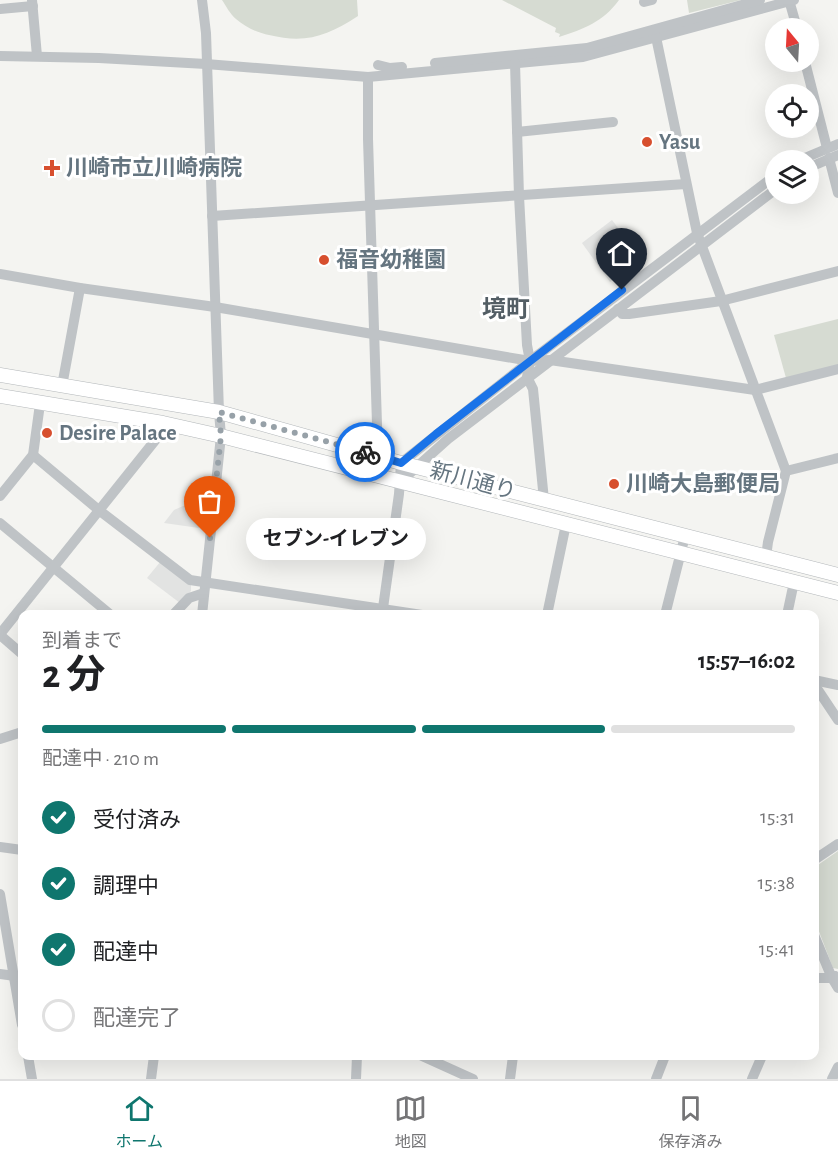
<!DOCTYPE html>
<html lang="ja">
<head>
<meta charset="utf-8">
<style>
  :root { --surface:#fff; --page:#f2f2f2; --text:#202124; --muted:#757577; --line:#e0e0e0; --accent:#0f766e }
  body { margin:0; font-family:"Alegreya Sans","Noto Sans JP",sans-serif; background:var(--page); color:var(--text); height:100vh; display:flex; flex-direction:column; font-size:22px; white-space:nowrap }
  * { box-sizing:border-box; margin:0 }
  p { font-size:20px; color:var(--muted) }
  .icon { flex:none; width:33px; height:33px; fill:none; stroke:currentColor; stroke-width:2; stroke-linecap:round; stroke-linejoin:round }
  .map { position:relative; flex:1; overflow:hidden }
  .drawer { position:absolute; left:18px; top:610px; width:801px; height:450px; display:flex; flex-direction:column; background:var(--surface); border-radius:12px; box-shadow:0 6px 24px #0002 }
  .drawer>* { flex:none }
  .needle { width:39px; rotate:342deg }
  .fabs { position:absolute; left:765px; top:18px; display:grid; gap:12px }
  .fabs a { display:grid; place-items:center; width:54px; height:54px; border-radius:50%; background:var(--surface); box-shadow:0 6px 24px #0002; font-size:30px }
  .pin { position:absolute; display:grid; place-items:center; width:51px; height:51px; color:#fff; margin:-62px -26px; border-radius:50% 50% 50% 0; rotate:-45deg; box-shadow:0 0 6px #0007 }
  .pin .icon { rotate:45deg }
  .courier { position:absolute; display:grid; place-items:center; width:60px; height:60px; margin:-30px; border:4px solid #1a73e8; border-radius:50%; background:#fff; color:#222; box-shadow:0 2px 8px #0007 }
  .bubble { position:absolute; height:42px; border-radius:21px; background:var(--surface); box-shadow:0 6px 24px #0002; font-size:20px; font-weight:700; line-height:42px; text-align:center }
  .headline em { font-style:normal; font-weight:700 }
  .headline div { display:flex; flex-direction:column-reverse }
  .headline { display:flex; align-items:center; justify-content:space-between; height:102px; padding:0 24px }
  h1 { font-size:39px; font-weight:700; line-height:45px }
  .bar { display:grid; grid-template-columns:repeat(4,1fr); gap:9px 6px; align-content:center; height:72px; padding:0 24px }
  .bar i { height:8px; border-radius:4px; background:var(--line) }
  .bar .selected { background:var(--accent) }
  .bar p { grid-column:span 4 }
  ol { padding:0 24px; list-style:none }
  li { display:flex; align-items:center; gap:18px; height:66px }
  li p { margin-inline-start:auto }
  li .icon { padding:6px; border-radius:50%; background:var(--accent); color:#fff; stroke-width:4 }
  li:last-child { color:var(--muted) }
  li i { width:33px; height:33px; border:3px solid var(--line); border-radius:50% }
  .tabs { display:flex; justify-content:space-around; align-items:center; height:84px; border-top:2px solid var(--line); background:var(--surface); font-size:16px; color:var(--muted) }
  .tabs a { display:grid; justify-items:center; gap:3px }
  .tabs .selected { color:var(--accent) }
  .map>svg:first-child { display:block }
  .built { fill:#e2e3e2 }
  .green { fill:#d6dbd2 }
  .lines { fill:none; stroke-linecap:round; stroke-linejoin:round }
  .major-casing { stroke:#b3b7ba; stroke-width:15 }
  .minor { stroke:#bfc3c6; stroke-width:10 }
  .major { stroke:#fff; stroke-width:14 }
  .done { stroke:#97a1a8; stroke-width:6; stroke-dasharray:0 10.8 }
  .route { stroke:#1a73e8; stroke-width:8 }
  .poi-dot { fill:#d74f2e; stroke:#fff; stroke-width:2 }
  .labels { text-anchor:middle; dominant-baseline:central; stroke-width:6; stroke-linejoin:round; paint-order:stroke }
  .poi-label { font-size:22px; font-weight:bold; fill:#657580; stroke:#fff; text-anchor:start }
  .street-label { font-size:22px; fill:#657580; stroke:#fff }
  .neighbourhood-label { font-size:24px; font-weight:bold; fill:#535e65; stroke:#fff }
</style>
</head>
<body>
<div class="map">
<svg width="838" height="1079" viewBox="0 0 838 1079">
  <rect width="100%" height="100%" fill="#f4f4f1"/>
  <!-- built -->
  <g class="built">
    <polygon points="612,220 641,258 610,282 582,243"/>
    <polygon points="183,506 201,506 199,528 164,523 174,510"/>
    <polygon points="161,561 191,583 191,591 180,603 147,578"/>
  </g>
  <!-- green -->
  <g class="green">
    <path d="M222,0h135l1,16c-31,20 -52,28 -89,19 -11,-2 -24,-8 -33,-16 -6,-5 -10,-13 -14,-19z"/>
    <path d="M502,0h117c-16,22 -35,29 -60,37l1,-3 -5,-2 1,-4z"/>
    <polygon points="687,0 741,0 689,13"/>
    <polygon points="838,319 838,365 786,378 774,335"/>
    <polygon points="838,851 838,969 833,968 815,921 815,867"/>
  </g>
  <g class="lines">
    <!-- major casing -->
    <g class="major-casing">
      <g id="major">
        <polyline points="0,375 219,412 401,463 838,575"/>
        <polyline points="0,396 163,423 221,436 838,593"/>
      </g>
    </g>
    <!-- minor -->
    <g class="minor">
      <polyline points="32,0 37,56"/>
      <polyline points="202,0 206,33 219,412 221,436 202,615"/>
      <polyline points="789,0 797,28"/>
      <polyline points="644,2 652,0"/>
      <polyline points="0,9 33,6"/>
      <polyline points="656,37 697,233 786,471 768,542 766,557"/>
      <polyline points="0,56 99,58 206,64 368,77 583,57 794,0"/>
      <polyline points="805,62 827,148"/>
      <polyline points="435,63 587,48 760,0"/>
      <polyline points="515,63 519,196 527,345 530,361 527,377 533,389 544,500"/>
      <polyline points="378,65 390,68 402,67"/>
      <polyline points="368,77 368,139 378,456"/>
      <polyline points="517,132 613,122"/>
      <polyline points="829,158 838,193"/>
      <polyline points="800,160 838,144"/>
      <polyline points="808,168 838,155"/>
      <polyline points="212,216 686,184"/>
      <polyline points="0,274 80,288 215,307 530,361 550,360 755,390 838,369"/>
      <polyline points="618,309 622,314 629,314 721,301 838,271"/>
      <polyline points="62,386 80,288"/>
      <polyline points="33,455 100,511 190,580 422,615"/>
      <polyline points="786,471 838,458"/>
      <polyline points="400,482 448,439 776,189"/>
      <polyline points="0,496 33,455 40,404"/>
      <polyline points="0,523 111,615"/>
      <polyline points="173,615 189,598 204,593"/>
      <polyline points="382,615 399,494 401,463 530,361 776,175"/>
      <polyline points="547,615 566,524"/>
      <polyline points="665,615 685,536"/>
      <polyline points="787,615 794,582"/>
      <polyline points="0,634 161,433 163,423"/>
      <polyline points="0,635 22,654"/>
      <polyline points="814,680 838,685"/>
      <polyline points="814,684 838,720"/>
      <polyline points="0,739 22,732"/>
      <polyline points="0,847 22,850"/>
      <polyline points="814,860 838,844"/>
      <polyline points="0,894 22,1025"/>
      <polyline points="814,935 832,978 838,988"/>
      <polyline points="0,974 22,977"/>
      <polyline points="814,978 832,978 835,976"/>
      <polyline points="28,1056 32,1079"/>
      <polyline points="422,1056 473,1079"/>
      <polyline points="151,1079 154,1056"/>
      <polyline points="356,1079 357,1056"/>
      <polyline points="510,1079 513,1056"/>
      <polyline points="656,1079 665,1056"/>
      <polyline points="752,1079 762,1056"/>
      <polyline points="832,1079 838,1067"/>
    </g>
    <!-- major -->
    <use href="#major" class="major"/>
  </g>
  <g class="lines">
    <!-- done -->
    <polyline class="done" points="210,538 221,436 219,412 365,452"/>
    <!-- route -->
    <polyline class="route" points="365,452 401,463 436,434 622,290"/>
  </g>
  <!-- markers -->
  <g class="poi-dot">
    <circle cx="647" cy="142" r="6"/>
    <path d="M49 159h6v6h6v6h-6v6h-6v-6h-6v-6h6z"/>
    <circle cx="324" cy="260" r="6"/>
    <circle cx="47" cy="433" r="6"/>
    <circle cx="614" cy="484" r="6"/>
  </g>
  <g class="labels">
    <!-- poi labels -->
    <g class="poi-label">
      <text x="659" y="142">Yasu</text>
      <text x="66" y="168">川崎市立川崎病院</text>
      <text x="336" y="260">福音幼稚園</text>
      <text x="59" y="433">Desire Palace</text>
      <text x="626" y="484">川崎大島郵便局</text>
    </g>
    <!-- street labels -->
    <g class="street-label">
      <text transform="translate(473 481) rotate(15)">新川通り</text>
    </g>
    <!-- neighbourhood labels -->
    <g class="neighbourhood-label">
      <text x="506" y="310">境町</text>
    </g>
  </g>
</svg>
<div class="fabs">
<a><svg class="needle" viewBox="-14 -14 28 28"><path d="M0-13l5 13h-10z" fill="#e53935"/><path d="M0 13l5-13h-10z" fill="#757577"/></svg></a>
<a><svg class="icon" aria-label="locate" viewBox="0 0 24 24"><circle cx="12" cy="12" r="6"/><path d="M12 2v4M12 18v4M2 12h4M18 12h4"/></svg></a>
<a><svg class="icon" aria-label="layers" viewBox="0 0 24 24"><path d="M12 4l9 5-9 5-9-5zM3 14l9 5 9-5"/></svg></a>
</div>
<div class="pin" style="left:210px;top:538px;background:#ea580c"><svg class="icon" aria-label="bag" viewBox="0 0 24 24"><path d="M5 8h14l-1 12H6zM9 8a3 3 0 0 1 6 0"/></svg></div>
<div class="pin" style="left:622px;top:290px;background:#1f2937"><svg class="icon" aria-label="home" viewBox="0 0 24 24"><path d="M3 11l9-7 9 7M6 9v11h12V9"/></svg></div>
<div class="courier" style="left:365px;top:452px"><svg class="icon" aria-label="bike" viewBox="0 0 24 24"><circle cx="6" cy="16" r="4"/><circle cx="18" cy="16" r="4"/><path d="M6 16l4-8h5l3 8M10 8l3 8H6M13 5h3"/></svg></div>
<div class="bubble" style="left:246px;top:518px;width:180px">セブン-イレブン</div>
<section class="drawer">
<div class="headline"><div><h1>2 分</h1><p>到着まで</p></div><em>15:57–16:02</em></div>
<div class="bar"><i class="selected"></i><i class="selected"></i><i class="selected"></i><i></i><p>配達中 · 210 m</p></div>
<ol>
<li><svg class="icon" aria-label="check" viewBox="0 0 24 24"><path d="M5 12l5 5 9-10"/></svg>受付済み<p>15:31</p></li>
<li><svg class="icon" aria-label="check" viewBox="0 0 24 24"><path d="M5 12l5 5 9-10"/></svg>調理中<p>15:38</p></li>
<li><svg class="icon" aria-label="check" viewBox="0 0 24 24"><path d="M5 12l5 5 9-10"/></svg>配達中<p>15:41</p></li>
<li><i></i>配達完了</li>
</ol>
</section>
</div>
<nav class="tabs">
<a class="selected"><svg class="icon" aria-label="home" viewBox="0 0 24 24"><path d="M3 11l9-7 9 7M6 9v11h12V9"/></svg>ホーム</a>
<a><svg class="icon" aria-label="map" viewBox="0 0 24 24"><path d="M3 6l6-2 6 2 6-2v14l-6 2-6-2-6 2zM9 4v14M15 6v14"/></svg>地図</a>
<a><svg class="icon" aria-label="saved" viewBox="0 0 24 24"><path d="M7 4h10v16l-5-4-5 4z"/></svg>保存済み</a>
</nav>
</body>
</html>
